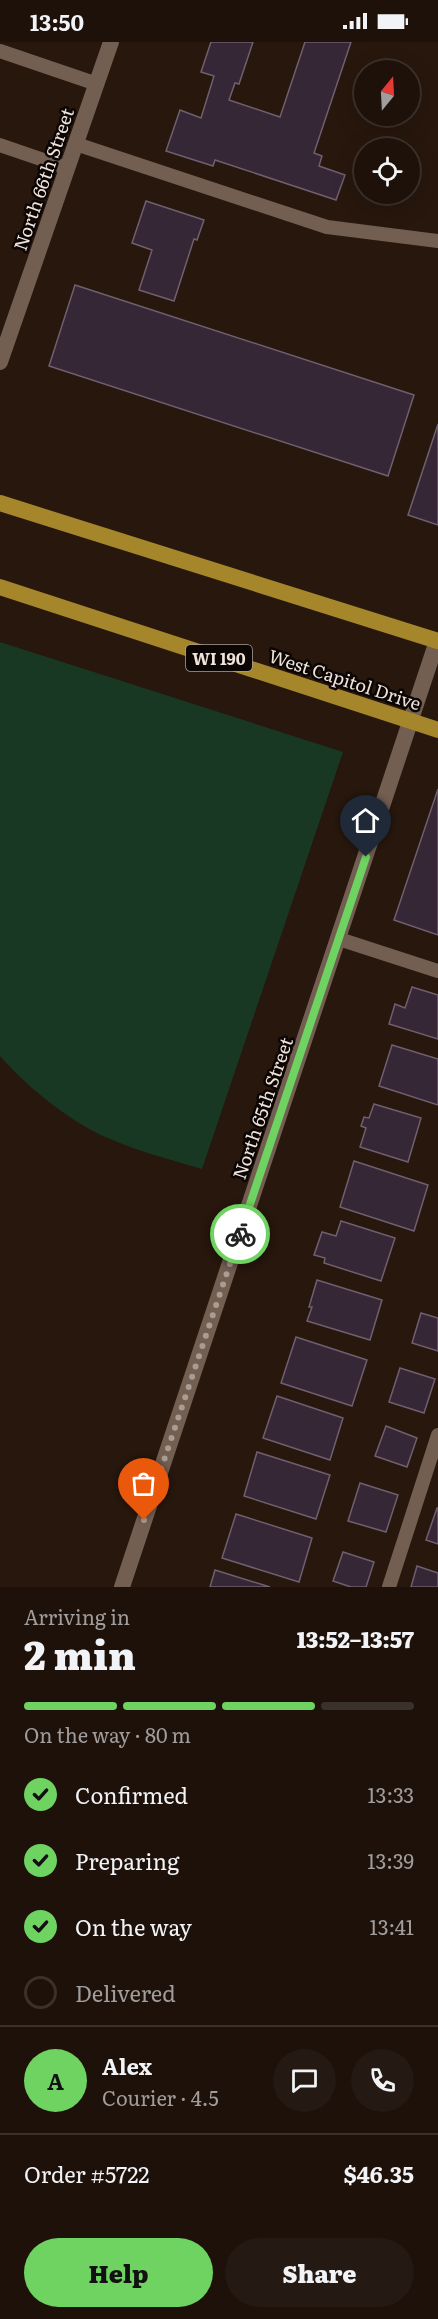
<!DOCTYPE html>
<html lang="en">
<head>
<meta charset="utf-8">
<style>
  :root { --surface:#1d110a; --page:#251a13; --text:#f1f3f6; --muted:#a09d9c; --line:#3b312b; --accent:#6ed360 }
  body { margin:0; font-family:Literata,serif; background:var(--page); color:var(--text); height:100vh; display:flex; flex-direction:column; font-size:22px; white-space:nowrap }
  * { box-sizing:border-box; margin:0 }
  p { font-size:20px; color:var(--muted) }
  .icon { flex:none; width:33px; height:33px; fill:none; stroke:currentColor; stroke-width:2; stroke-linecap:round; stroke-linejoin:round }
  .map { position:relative; height:1545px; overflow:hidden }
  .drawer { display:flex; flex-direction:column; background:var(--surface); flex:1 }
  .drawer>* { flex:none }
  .needle { width:39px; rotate:18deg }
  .tools { position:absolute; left:354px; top:18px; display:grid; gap:12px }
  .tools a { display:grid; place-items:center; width:66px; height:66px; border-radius:50%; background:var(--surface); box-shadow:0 6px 24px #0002,0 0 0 2px var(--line); font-size:30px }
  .pin { position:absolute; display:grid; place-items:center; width:51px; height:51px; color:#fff; margin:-62px -26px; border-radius:50% 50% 50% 0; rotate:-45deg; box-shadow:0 0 6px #0007 }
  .pin .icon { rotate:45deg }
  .courier { position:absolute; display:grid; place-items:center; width:60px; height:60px; margin:-30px; border:4px solid #6ed360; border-radius:50%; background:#fff; color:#222; box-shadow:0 2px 8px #0007 }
  .overview em { font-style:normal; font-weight:800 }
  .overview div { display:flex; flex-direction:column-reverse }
  .overview { display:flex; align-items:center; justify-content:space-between; height:102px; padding:0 24px }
  h1 { font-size:39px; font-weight:800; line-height:45px }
  .bar { display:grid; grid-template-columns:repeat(4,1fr); gap:9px 6px; align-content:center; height:72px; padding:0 24px }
  .bar i { height:8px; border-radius:4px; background:var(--line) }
  .bar .active { background:var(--accent) }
  .bar p { grid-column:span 4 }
  .line { display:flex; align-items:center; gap:15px; padding:0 24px; border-top:2px solid var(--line) }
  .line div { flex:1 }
  .round { display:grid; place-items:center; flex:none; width:63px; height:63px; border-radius:32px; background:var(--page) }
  ol { padding:0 24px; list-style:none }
  li { display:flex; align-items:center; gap:18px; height:66px }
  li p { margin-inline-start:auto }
  li .icon { padding:6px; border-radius:50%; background:var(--accent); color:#111; stroke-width:4 }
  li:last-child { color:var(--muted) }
  li i { width:33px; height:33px; border:3px solid var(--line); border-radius:50% }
  .cta { display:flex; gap:12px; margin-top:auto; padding:12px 24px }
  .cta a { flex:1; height:69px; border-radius:36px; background:var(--accent); color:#111; font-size:24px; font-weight:800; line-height:69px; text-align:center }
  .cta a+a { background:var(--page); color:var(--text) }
  .status { display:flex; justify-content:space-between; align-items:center; height:42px; padding:0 30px; background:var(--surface); direction:ltr }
  .status svg { height:16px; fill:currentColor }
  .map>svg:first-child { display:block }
  .green { fill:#193824 }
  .building { fill:#352735; stroke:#705f6f; stroke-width:1.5 }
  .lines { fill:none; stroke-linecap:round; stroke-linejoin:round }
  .service { stroke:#735e52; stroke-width:14 }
  .minor { stroke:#735e52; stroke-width:16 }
  .primary { stroke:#a5862a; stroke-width:16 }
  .done { stroke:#a99c94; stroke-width:6; stroke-dasharray:0 10.8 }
  .route { stroke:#6ed360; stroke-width:8 }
  .labels { text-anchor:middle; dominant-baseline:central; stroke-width:5; stroke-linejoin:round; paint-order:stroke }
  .shield { fill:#0b0503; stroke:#aba09b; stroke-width:1.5 }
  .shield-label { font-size:16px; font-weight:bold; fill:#efe3dc }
  .street-label { font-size:18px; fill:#efe3dc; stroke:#0b0503 }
</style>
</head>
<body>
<div class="status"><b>13:50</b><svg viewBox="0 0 49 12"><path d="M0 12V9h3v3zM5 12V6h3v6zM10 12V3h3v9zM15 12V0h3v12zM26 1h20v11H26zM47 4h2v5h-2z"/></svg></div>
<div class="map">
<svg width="438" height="1545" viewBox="0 0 438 1545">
  <rect width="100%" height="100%" fill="#27170d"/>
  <!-- green -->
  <path class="green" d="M0,600l343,110 -141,417c-34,-10 -69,-19 -101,-34 -35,-17 -75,-49 -101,-79z"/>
  <!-- building -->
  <g class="building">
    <polygon points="211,0 253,0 239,42 235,41 229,58 280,75 305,0 351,0 314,111 322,114 319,124 345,133 336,158 215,118 213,124 166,109 180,68 201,76 214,34 201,30"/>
    <polygon points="146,159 204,178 197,198 194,197 174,259 139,248 152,208 132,201"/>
    <polygon points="75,243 414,353 388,434 49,324"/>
    <polygon points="438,382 438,483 408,473"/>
    <polygon points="438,747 438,893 394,878"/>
    <polygon points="412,945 438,953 438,997 389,982 395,962 405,966"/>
    <polygon points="392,1003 438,1017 438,1063 379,1044"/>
    <polygon points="374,1062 421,1076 408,1120 360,1105 366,1086 361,1084 364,1075 369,1076"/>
    <polygon points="354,1119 428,1143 414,1189 340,1165"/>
    <polygon points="341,1179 395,1196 381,1239 324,1221 325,1216 314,1213 322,1190 336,1194"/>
    <polygon points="317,1238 382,1258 370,1298 307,1279 312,1265 309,1265"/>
    <polygon points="421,1271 438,1276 438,1309 412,1301"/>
    <polygon points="296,1295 367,1318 352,1364 281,1341"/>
    <polygon points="400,1326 435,1337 424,1371 389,1360"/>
    <polygon points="277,1354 343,1376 330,1418 263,1396"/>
    <polygon points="386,1384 417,1396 407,1425 375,1414"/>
    <polygon points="257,1410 330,1433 316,1477 244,1454"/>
    <polygon points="360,1441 398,1453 386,1490 348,1479"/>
    <polygon points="437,1466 438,1466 438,1502 426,1498"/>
    <polygon points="236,1472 312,1496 299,1540 222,1516"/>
    <polygon points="343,1510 374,1520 366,1545 351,1545 333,1539"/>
    <polygon points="417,1524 438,1531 438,1545 411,1545"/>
    <polygon points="215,1528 270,1545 210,1545"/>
  </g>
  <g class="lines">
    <!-- service -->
    <g class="service">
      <polyline points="0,9 97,42"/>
      <polyline points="76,102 327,185 438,199"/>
      <polyline points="0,103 67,126"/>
      <polyline points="339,897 438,929"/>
      <polyline points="389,1545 438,1393"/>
    </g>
    <!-- minor -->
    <g class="minor">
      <polyline points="0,320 111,0"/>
      <polyline points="122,1545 437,599"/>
    </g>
    <!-- primary -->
    <g class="primary">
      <polyline points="0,461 438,599"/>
      <polyline points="0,545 438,688"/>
    </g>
  </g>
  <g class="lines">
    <!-- done -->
    <polyline class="done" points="144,1478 240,1192"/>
    <!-- route -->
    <polyline class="route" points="240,1192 366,815"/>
  </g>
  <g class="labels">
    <!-- shield labels -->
    <rect class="shield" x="186" y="603" width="66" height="26" rx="4.5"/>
    <g class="shield-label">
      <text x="219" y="616">WI 190</text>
    </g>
    <!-- street labels -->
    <g class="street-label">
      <text transform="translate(43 137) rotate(-71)">North 66th Street</text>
      <text transform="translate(345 637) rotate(18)">West Capitol Drive</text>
      <text transform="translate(262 1066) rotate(-71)">North 65th Street</text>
    </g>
  </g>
</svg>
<div class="tools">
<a><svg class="needle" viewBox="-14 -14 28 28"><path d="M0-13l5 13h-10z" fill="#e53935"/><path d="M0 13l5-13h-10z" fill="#a09d9c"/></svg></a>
<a><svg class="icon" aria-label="locate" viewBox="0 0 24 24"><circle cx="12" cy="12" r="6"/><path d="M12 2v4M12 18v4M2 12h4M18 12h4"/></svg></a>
</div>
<div class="pin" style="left:144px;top:1478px;background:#ea580c"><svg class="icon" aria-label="bag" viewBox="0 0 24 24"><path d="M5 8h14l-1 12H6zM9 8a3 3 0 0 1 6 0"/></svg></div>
<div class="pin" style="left:366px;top:815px;background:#1f2937"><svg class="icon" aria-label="home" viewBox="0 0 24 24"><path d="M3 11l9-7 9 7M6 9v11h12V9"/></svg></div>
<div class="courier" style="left:240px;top:1192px"><svg class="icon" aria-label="bike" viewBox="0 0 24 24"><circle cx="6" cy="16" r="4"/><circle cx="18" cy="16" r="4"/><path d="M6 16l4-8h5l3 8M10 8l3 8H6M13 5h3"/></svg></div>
</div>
<section class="drawer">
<div class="overview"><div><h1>2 min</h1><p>Arriving in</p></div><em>13:52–13:57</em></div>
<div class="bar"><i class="active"></i><i class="active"></i><i class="active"></i><i></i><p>On the way · 80 m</p></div>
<ol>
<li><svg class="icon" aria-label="check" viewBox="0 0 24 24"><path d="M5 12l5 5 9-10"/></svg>Confirmed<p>13:33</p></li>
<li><svg class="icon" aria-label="check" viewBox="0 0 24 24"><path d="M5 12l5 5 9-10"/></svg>Preparing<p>13:39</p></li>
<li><svg class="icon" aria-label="check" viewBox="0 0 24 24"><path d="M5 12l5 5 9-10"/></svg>On the way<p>13:41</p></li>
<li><i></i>Delivered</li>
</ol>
<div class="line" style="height:108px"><b class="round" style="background:var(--accent);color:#111">A</b><div><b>Alex</b><p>Courier · 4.5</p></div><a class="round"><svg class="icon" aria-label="chat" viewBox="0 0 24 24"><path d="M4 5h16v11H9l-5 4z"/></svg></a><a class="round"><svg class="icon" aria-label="phone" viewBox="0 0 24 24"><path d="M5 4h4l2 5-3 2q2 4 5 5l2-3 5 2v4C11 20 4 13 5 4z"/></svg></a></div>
<div class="line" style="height:78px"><div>Order #5722</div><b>$46.35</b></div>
<div class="cta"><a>Help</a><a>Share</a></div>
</section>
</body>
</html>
